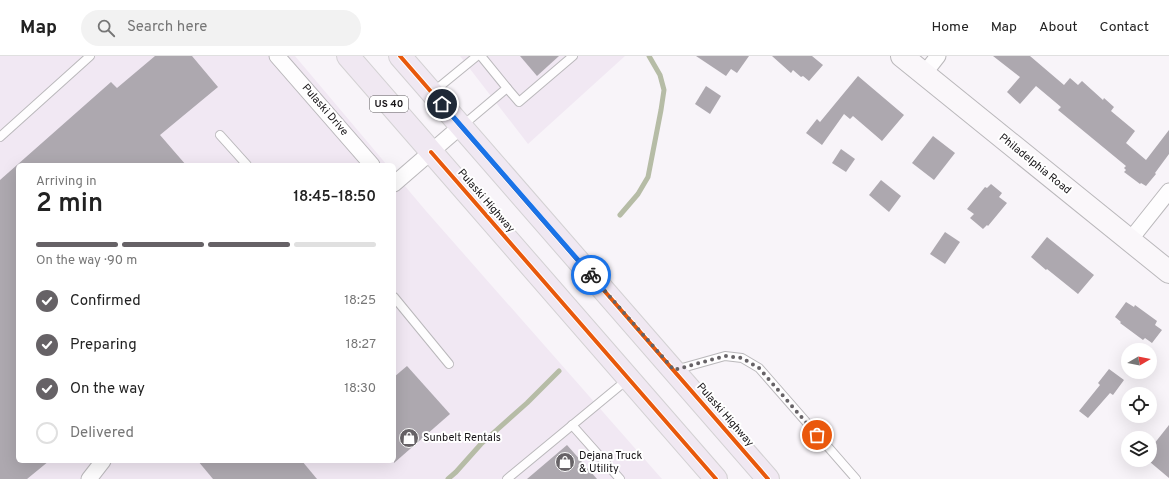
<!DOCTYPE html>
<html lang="en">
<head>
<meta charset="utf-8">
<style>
  :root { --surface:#fff; --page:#f2f2f2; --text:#222; --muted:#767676; --line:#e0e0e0; --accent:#666266 }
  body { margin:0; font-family:Overpass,sans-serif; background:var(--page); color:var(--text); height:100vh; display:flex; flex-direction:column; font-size:15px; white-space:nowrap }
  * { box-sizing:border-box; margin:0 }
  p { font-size:13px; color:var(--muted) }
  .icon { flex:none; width:22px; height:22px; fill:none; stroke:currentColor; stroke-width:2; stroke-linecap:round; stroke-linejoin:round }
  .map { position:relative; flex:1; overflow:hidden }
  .details { position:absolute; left:16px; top:107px; width:380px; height:300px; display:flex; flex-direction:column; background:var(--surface); border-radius:6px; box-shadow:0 4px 16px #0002 }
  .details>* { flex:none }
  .needle { width:26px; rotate:80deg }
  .fabs { position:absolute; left:1121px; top:287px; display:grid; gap:8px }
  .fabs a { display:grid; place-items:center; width:36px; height:36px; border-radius:50%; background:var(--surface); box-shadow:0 4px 16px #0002; font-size:20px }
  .pin { position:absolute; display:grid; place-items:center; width:34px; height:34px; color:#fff; margin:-17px; border:2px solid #fff; border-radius:50%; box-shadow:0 1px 4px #0007 }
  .courier { position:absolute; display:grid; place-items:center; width:40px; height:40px; margin:-20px; border:3px solid #1a73e8; border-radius:50%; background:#fff; color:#222; box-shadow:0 1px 5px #0007 }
  .summary em { font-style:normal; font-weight:600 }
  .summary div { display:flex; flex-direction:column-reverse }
  .summary { display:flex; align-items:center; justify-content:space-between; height:68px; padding:0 20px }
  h1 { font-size:26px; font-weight:600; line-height:30px }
  .bar { display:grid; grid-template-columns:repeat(4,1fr); gap:6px 4px; align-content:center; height:48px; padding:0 20px }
  .bar i { height:5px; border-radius:3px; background:var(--line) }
  .bar .selected { background:var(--accent) }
  .bar p { grid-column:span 4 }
  ol { padding:0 20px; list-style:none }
  li { display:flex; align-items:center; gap:12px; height:44px }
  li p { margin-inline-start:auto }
  li .icon { padding:4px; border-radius:50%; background:var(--accent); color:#fff; stroke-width:4 }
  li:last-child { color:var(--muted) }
  li i { width:22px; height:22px; border:2px solid var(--line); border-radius:50% }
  header { display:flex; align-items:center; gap:24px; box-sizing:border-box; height:56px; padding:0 20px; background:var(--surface); border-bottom:1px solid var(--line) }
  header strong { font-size:19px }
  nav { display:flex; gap:22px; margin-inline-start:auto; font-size:14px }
  .search { width:280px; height:36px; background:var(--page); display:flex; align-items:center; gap:10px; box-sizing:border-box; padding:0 14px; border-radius:22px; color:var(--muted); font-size:15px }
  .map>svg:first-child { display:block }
  .built { fill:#f1e8f3 }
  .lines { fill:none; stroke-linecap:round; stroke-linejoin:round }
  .stream { stroke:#b6bca6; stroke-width:5 }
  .building { fill:#ada8af }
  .lane-casing { stroke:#bab8bb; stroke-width:10 }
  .street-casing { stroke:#bab8bb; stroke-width:17 }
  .secondary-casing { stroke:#bab8bb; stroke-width:24 }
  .highway-casing { stroke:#d3d1d3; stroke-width:24 }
  .lane { stroke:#fefdfe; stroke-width:8 }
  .street { stroke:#fefdfe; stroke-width:15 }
  .secondary { stroke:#faf7fa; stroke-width:22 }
  .highway { stroke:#f0e8f2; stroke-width:22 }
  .cycleway-casing { stroke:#fff; stroke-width:6 }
  .cycleway { stroke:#e8590c; stroke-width:4 }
  .done { stroke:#666266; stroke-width:4; stroke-dasharray:0 7.2 }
  .route { stroke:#1a73e8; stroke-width:5 }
  .labels { text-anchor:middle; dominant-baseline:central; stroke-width:4; stroke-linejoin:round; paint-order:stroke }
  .shield { fill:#fff; stroke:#5d5a5d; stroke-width:1 }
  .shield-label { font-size:10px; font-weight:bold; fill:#171417 }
  .street-label { font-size:11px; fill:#171417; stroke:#fff }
  .poi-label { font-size:11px; fill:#171417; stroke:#fff; text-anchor:start }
</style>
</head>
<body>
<header>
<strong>Map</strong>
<div class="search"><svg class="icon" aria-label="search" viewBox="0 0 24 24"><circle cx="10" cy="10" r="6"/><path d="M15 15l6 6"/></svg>Search here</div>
<nav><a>Home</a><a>Map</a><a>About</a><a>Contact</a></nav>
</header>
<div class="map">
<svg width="1169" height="423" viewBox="0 0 1169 423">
  <rect width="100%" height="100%" fill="#f8f4f9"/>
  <!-- built -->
  <g class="built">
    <polygon points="0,0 295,0 387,109 18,109 18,405 394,405 394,117 426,155 662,423 0,423"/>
    <polygon points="460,0 625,0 528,88"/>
  </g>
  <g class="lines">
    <!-- stream -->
    <g class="stream">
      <polyline points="620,159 638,138 648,121 661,54 664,34 660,19 649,0"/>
      <polyline points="448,423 456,416 481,388 527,347 559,315"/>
    </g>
  </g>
  <!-- building -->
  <g class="building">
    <polygon points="155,0 192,0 218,31 160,79 186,109 18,109 18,405 49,405 27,423 0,423 0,124 111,26 117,32"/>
    <polygon points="520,0 559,0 537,20"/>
    <polygon points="696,0 749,0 737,17 731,13 726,20"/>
    <polygon points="772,0 812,0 823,9 809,25 803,20 801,21 793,14 791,17"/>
    <polygon points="993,0 1030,0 1064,29 1070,22 1078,29 1082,25 1103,44 1104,42 1114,51 1111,55 1135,75 1126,87 1146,104 1169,74 1169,98 1155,117 1156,118 1146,130 1141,127 1140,128 1124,116 1126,114 1124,112 1126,110 1058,54 1061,51 1036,30 1020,48 1007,36 1020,21"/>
    <polygon points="858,20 904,59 882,85 853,60 850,63 844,58 822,89 806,77 817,63 820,66"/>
    <polygon points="706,30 721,40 710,58 695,48"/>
    <polygon points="933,80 955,97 934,124 912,107"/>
    <polygon points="841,93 855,103 846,116 832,107"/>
    <polygon points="881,124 901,140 889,156 869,139"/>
    <polygon points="991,128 1002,137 999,141 1007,147 988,170 987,169 983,173 970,162 974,158 967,153 985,131 987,132"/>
    <polygon points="945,176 960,186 945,208 930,198"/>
    <polygon points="1047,181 1094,219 1078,238 1047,213 1046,214 1031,201"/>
    <polygon points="1126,246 1134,251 1135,249 1157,265 1155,269 1162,274 1152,287 1145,282 1143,284 1120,267 1121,266 1115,261"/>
    <polygon points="407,310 450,358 394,407 394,321"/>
    <polygon points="1109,313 1124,324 1113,339 1110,337 1088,362 1079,355 1100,329 1098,327"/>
    <polygon points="1169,369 1169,422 1150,406 1150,393"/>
    <polygon points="567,389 597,423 527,423"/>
    <polygon points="198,405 302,405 317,423 213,423"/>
  </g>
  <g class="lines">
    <!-- lane casing -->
    <g class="lane-casing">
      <g id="lane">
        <polyline points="481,0 507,32"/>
        <polyline points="433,36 477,0"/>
        <polyline points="462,70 507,32 519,46 573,0"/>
        <polyline points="220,79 247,109"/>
        <polyline points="0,81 90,0"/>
        <polyline points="394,241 449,308"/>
        <polyline points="675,314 725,300 742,302 759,312 856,423"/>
        <polyline points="572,369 620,423"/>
        <polyline points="507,423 628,323"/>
      </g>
    </g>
    <!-- street casing -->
    <g class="street-casing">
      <g id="street">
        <polyline points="277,0 372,109"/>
        <polyline points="924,18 938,0"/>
        <polyline points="394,128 461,70"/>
        <polyline points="1130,184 1169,135"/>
        <polyline points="89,423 103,405"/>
      </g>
    </g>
    <!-- secondary casing -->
    <g class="secondary-casing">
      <polyline id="secondary" points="902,0 1169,216"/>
    </g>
    <!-- highway casing -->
    <g class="highway-casing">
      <g id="highway">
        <polyline points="348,0 716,423"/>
        <polyline points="400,0 768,423"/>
      </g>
    </g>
    <!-- lane -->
    <use href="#lane" class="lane"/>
    <!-- street -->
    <use href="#street" class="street"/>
    <!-- secondary -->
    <use href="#secondary" class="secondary"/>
    <!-- highway -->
    <use href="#highway" class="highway"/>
    <!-- cycleway casing -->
    <g class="cycleway-casing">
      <g id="cycleway">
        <polyline points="400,0 768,423"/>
        <polyline points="431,96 716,423"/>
      </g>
    </g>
    <!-- cycleway -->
    <use href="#cycleway" class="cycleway"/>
  </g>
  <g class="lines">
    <!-- done -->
    <polyline class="done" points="591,219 674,314 725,300 742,302 759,312 817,379"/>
    <!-- route -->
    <polyline class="route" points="442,48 591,219"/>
  </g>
  <!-- icons -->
  <defs>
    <g id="shop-disc" transform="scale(1)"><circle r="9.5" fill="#666266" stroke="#fff"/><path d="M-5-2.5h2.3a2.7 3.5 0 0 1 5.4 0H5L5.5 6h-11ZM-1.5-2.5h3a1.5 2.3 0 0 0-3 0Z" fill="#fff"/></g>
  </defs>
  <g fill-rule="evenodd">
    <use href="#shop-disc" x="409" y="382"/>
    <use href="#shop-disc" x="565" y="406"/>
  </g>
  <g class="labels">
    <!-- shield labels -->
    <rect class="shield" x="370" y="40" width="38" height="16" rx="3"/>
    <g class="shield-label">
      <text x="389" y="48">US 40</text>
    </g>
    <!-- street labels -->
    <g class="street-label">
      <text transform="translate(325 54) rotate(49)">Pulaski Drive</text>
      <text transform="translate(1035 108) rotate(39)">Philadelphia Road</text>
      <text transform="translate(486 145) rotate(49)">Pulaski Highway</text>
      <text transform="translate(725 359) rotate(49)">Pulaski Highway</text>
    </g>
    <!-- poi labels -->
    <g class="poi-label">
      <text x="423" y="382">Sunbelt Rentals</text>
      <text x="579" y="400">Dejana Truck<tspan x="579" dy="13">&amp; Utility</tspan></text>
    </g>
  </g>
</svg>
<div class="fabs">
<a><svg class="needle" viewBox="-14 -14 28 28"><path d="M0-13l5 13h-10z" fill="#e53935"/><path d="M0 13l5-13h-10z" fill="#767676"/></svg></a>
<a><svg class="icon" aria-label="locate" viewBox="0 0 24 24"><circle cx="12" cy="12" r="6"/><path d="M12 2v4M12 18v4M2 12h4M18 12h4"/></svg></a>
<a><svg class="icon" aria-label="layers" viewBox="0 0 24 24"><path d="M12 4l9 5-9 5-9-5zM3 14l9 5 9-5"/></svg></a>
</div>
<div class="pin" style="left:817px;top:379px;background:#ea580c"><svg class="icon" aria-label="bag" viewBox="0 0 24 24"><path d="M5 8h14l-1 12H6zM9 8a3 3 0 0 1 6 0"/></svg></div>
<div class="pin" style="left:442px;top:48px;background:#1f2937"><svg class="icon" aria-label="home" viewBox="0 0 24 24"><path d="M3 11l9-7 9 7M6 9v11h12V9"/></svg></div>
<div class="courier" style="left:591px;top:219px"><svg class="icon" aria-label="bike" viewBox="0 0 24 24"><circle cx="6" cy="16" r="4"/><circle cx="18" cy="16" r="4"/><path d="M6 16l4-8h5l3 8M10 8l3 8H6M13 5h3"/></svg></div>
<section class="details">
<div class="summary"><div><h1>2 min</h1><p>Arriving in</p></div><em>18:45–18:50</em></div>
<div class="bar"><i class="selected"></i><i class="selected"></i><i class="selected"></i><i></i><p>On the way · 90 m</p></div>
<ol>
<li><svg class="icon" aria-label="check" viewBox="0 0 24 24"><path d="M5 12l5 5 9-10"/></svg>Confirmed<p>18:25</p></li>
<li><svg class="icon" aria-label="check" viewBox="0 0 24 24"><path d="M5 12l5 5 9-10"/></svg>Preparing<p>18:27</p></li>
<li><svg class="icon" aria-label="check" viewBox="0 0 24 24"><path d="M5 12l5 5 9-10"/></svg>On the way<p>18:30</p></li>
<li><i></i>Delivered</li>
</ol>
</section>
</div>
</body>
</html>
